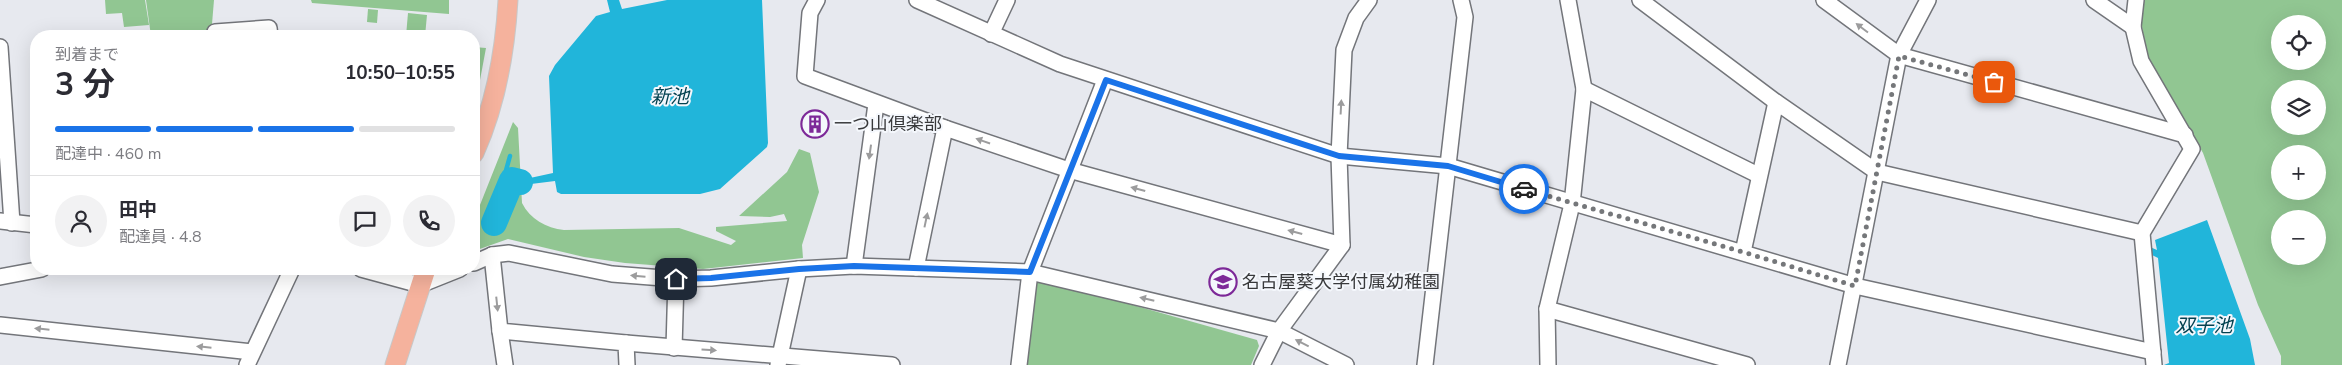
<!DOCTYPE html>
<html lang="ja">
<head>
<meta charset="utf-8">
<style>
  :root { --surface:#fff; --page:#f2f2f3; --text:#2b2b33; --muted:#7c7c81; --line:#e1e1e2; --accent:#1a73e8 }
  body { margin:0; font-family:"Nunito Sans","Noto Sans JP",sans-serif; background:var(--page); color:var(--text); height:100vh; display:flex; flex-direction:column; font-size:19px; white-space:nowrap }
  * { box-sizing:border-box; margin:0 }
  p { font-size:16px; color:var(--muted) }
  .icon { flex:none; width:28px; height:28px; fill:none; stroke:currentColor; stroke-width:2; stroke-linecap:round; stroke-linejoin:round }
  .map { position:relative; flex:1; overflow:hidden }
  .drawer { position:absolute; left:30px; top:30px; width:450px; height:245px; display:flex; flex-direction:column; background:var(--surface); border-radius:20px; box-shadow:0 5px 20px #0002 }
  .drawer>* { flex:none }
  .tools { position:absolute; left:2271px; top:15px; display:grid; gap:10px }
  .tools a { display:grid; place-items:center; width:55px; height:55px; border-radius:50%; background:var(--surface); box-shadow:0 5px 20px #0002; font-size:25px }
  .pin { position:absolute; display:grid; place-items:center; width:42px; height:42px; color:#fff; margin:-21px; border-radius:10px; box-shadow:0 2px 8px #0006 }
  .courier { position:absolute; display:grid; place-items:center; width:50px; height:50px; margin:-25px; border:4px solid #1a73e8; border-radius:50%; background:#fff; color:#222; box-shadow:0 1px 6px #0007 }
  .overview em { font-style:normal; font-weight:700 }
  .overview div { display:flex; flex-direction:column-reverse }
  .overview { display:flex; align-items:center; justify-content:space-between; height:85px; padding:0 25px }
  h1 { font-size:32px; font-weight:700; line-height:38px }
  .bar { display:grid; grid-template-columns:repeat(4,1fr); gap:8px 5px; align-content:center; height:60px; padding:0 25px }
  .bar i { height:6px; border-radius:4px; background:var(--line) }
  .bar .on { background:var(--accent) }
  .bar p { grid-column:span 4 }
  .line { display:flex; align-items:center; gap:12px; padding:0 25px; border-top:1px solid var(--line) }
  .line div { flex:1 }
  .round { display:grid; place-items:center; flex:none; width:52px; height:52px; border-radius:26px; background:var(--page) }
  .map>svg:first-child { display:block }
  .green { fill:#91c692; fill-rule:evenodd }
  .water { fill:#21b5da }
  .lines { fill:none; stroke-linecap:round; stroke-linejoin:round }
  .stream { stroke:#21b5da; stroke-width:4.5 }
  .river { stroke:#21b5da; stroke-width:26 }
  .minor-casing { stroke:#73757a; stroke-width:18 }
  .major-casing { stroke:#c7c8c8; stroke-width:21 }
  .minor { stroke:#fff; stroke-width:15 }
  .major { stroke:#f5b29d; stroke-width:19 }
  .oneway { fill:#9c9c9d }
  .done { stroke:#75777a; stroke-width:5; stroke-dasharray:0 9 }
  .route { stroke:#1a73e8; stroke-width:6 }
  .labels { text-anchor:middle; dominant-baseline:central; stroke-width:4; stroke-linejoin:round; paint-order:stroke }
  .poi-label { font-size:18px; fill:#38393b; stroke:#f4f7fc; text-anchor:start }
  .water-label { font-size:19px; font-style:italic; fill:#034150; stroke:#f4f7fc }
</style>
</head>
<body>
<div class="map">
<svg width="2342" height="365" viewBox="0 0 2342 365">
  <rect width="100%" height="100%" fill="#e7e9ef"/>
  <!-- green -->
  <g class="green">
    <polygon points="105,0 145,0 149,25 124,27 122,13 106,14"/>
    <polygon points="146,0 214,0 211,36 151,36"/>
    <polygon points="311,0 449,0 449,14 312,3"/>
    <path d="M2142,0h200v365h-61v-9l-23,-51 -55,-152 -56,-97 -6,-35zM2280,24h38v37h-38zM2280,89h38v37h-38zM2280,154h38v37h-38zM2280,219h38v37h-38z"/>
    <polygon points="368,9 378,10 377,23 367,22"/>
    <polygon points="408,13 427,15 425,36 406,36"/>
    <polygon points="474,47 486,48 480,80 474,100 474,67 476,53 474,52"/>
    <path d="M513,122l5,6 4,75c8,16 24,25 42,27l115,-2 52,17 5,-4 -20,-10v-4l71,-6 -3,-7 -14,3 -31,-1 48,-44 12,-23 11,4 9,39 -17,53 1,13 -100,11 -78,-6 -41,-6 -76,-18 -34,12v-31z"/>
    <polygon points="1037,278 1257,340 1259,346 1251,365 1022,365"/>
  </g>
  <!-- water -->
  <g class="water">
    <polygon points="607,0 619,0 622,9 667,0 762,0 768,143 767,147 720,189 700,194 561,194 557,192 555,181 531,184 530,178 553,173 549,76 555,65 596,16 610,12"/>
    <polygon points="2207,220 2250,339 2255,365 2164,365 2169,363 2158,258 2150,254 2150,247 2157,250 2155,240"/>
  </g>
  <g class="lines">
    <!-- stream -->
    <polyline class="stream" points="501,188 510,156"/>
    <!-- river -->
    <polyline class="river" points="494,223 512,180 520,182"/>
    <!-- minor casing -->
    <g class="minor-casing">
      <g id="minor">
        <polyline points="817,0 810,13 805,76 945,128 1069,170 1342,245"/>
        <polyline points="917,0 1060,64 1339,156 1448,166 1855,286 2153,352"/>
        <polyline points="1640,0 1776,102 1877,172 2142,233"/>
        <polyline points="1824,0 1899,55 2185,135"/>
        <polyline points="2094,0 2133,27"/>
        <polyline points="2136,0 2133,27 2141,61 2192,149 2142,233 2154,365"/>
        <polyline points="215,32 269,28 270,36"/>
        <polyline points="991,34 1007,0"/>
        <polyline points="0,47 12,223"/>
        <polyline points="1584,89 1758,175"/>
        <polyline points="0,221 36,225"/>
        <polyline points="1743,252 1776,102"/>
        <polyline points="492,255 500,331 626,343 627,365"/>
        <polyline points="474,263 492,255 509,253 612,274 676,279 711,278 799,269 854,266 1030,272 1279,331 1346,365"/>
        <polyline points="854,266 876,104"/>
        <polyline points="916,268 945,128"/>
        <polyline points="361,269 420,285 460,269"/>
        <polyline points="0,277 42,269"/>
        <polyline points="1547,309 1747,365"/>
        <polyline points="0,325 252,352"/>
        <polyline points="500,331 505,365"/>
        <polyline points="626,343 892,365"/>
        <polyline points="674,348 676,279"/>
        <polyline points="247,365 292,269"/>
        <polyline points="778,365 799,269"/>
        <polyline points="1019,365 1030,272 1105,80"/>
        <polyline points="1262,365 1279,331 1342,245 1339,156 1344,50 1356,18 1369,0"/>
        <polyline points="1425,365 1465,17 1461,0"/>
        <polyline points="1548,365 1547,309 1572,204 1584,89 1568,0"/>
        <polyline points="1838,365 1899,55 1928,0"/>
      </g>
    </g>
    <!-- major casing -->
    <g class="major-casing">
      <g id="major">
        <path d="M474,153c22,-49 31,-100 34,-153"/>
        <polyline points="395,365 426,269"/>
      </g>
    </g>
    <!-- minor -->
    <use href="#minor" class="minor"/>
    <!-- major -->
    <use href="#major" class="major"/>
  </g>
  <!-- one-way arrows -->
  <defs><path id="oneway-solid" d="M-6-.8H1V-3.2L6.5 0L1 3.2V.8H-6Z" transform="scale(1.25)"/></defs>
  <g class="oneway">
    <use href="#oneway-solid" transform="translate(1862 28) rotate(-143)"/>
    <use href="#oneway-solid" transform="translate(1341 107) rotate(-87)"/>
    <use href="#oneway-solid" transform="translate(983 141) rotate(-161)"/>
    <use href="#oneway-solid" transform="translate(870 152) rotate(98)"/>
    <use href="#oneway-solid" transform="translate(1138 189) rotate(-165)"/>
    <use href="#oneway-solid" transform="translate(926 220) rotate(-78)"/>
    <use href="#oneway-solid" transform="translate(1295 232) rotate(-165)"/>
    <use href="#oneway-solid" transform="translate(638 276) rotate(-175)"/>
    <use href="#oneway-solid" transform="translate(1147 299) rotate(-167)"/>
    <use href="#oneway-solid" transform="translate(497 304) rotate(84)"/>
    <use href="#oneway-solid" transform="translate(42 329) rotate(-174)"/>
    <use href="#oneway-solid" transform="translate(1302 343) rotate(-153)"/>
    <use href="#oneway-solid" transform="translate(204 347) rotate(-174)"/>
    <use href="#oneway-solid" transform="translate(709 350) rotate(4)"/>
  </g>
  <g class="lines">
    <!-- done -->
    <polyline class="done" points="1524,189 1743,252 1855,286 1899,56 1994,82"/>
    <!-- route -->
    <polyline class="route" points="676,279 711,278 799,269 854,266 1030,272 1106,80 1339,156 1448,166 1524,189"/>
  </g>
  <!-- icons -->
  <defs>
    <g id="building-ring" transform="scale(1.4375)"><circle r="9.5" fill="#f4f7fc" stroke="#7d2998" stroke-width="1.5"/><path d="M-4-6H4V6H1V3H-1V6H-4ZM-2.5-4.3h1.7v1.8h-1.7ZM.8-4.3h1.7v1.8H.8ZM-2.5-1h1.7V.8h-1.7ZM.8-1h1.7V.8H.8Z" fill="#7d2998"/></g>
    <g id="school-ring" transform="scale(1.4375)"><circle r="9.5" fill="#f4f7fc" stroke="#7d2998" stroke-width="1.5"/><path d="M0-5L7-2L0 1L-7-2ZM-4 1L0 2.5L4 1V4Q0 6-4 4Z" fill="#7d2998"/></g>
  </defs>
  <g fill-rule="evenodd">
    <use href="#building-ring" x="815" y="124"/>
    <use href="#school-ring" x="1223" y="282"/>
  </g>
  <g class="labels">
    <!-- poi labels -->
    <g class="poi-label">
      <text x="834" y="124">一つ山倶楽部</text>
      <text x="1242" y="282">名古屋葵大学付属幼稚園</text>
    </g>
    <!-- water labels -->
    <g class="water-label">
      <text x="670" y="97">新池</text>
      <text x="2204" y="326">双子池</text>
    </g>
  </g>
</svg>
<div class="tools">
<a><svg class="icon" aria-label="locate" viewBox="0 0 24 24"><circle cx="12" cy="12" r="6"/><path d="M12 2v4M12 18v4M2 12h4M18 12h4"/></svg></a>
<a><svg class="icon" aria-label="layers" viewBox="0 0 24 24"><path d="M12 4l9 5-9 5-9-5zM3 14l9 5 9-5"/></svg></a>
<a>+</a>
<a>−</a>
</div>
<div class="pin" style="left:1994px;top:82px;background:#ea580c"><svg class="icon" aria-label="bag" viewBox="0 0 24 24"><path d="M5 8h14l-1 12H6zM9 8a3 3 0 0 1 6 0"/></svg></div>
<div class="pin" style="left:676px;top:279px;background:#1f2937"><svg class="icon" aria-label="home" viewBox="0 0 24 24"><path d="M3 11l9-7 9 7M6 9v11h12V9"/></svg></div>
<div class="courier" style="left:1524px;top:189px"><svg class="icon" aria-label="car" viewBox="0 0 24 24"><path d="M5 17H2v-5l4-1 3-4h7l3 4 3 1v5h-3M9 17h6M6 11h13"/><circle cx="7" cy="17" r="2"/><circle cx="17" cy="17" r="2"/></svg></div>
<section class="drawer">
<div class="overview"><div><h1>3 分</h1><p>到着まで</p></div><em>10:50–10:55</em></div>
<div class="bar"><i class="on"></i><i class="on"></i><i class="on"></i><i></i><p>配達中 · 460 m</p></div>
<div class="line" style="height:90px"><a class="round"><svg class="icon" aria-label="person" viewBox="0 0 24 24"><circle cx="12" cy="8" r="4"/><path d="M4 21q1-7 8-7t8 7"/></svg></a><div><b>田中</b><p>配達員 · 4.8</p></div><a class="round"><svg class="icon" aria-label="chat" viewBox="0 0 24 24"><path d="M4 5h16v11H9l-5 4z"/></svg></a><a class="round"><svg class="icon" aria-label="phone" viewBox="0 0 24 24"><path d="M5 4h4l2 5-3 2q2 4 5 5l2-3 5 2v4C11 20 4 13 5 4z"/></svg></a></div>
</section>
</div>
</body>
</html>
